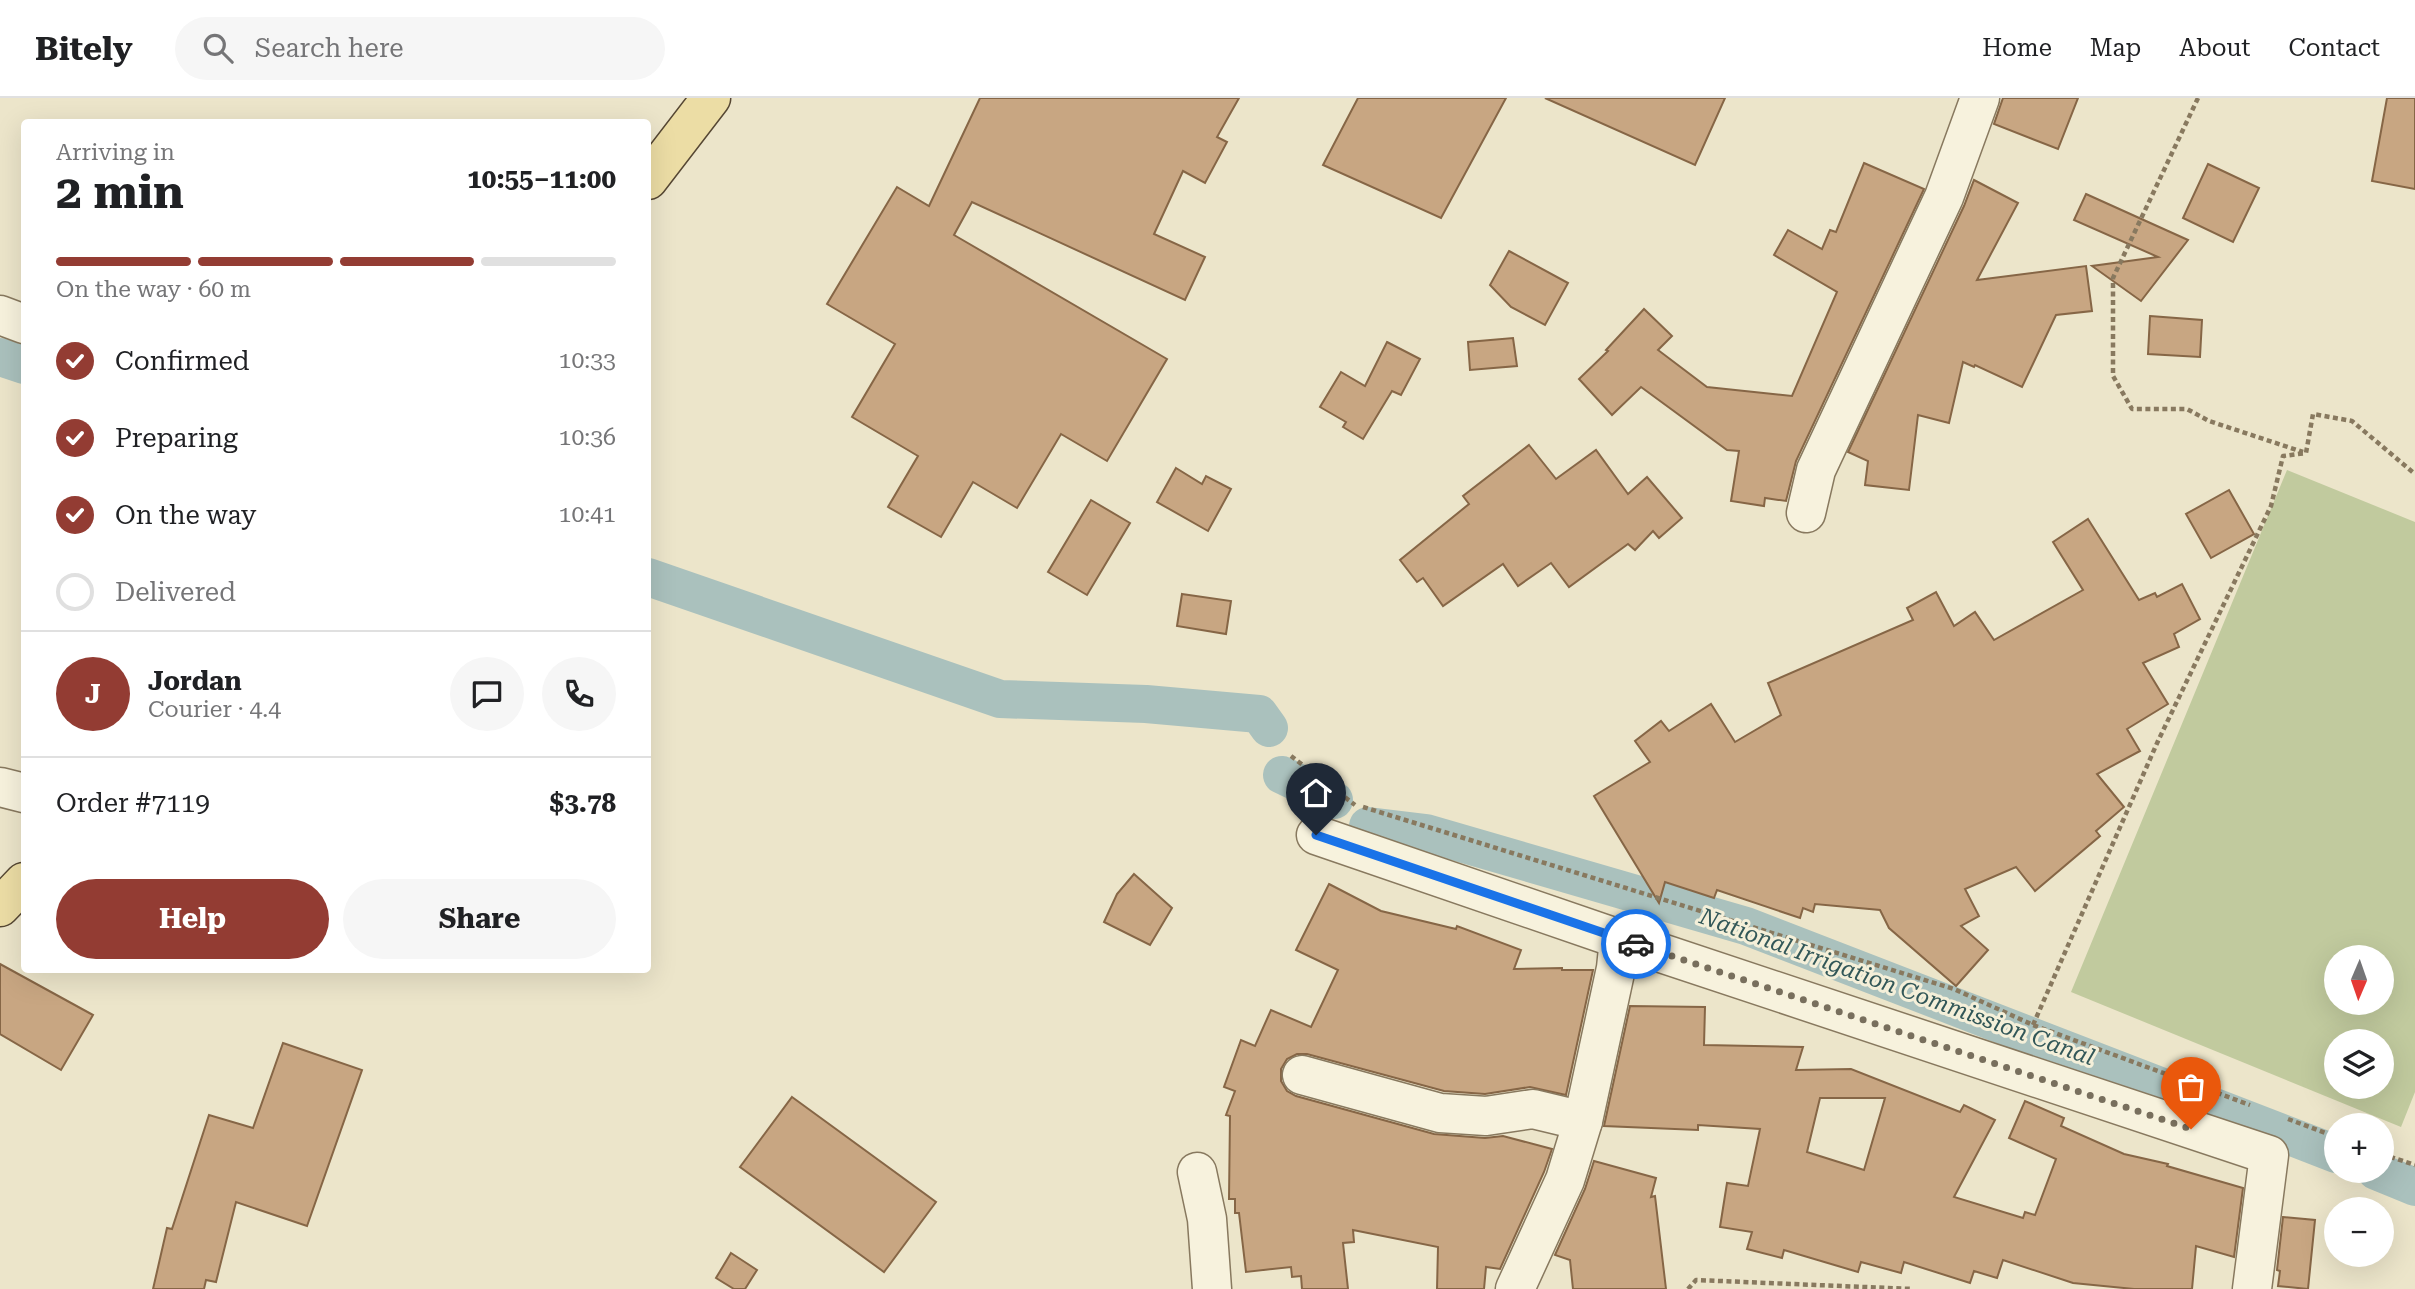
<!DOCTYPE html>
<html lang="en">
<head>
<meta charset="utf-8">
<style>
  :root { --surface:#fff; --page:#f6f6f6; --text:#202124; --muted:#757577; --line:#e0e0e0; --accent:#933c33 }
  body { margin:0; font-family:"Roboto Serif",serif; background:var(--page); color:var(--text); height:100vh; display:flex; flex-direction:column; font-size:26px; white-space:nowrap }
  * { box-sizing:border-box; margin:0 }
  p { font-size:23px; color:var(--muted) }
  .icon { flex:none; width:38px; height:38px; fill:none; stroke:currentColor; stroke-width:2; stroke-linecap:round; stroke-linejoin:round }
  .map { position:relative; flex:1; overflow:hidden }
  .details { position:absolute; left:21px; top:21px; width:630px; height:854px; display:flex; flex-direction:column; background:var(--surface); border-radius:7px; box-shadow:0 7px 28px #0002 }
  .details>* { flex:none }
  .needle { width:46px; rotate:182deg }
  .buttons { position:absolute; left:2324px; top:847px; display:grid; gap:14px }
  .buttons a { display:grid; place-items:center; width:70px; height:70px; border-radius:50%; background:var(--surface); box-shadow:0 7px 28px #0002; font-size:35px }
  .pin { position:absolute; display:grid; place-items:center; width:60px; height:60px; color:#fff; margin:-72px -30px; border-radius:50% 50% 50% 0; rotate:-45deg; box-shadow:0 0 7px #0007 }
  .pin .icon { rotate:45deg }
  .courier { position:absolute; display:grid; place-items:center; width:70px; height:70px; margin:-35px; border:5px solid #1a73e8; border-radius:50%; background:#fff; color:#222; box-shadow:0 2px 9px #0007 }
  .summary em { font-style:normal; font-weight:700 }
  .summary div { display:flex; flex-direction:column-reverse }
  .summary { display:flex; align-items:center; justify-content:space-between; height:119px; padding:0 35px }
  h1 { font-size:46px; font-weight:700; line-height:52px }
  .bar { display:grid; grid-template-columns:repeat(4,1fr); gap:10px 7px; align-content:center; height:84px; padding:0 35px }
  .bar i { height:9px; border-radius:5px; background:var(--line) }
  .bar .selected { background:var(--accent) }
  .bar p { grid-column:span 4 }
  .line { display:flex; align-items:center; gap:18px; padding:0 35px; border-top:2px solid var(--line) }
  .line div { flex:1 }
  .round { display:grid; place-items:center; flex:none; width:74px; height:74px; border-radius:37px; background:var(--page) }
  ol { padding:0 35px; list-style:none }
  li { display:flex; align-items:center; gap:21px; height:77px }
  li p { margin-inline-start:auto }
  li .icon { padding:7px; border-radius:50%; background:var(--accent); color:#fff; stroke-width:4 }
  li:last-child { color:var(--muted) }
  li i { width:38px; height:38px; border:4px solid var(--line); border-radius:50% }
  .button { display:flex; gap:14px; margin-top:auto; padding:14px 35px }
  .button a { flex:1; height:80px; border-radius:42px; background:var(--accent); color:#fff; font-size:28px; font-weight:700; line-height:80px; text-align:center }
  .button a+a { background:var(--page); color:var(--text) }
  header { display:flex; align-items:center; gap:42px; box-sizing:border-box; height:98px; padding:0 35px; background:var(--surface); border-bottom:2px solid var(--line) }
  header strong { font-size:33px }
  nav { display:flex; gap:38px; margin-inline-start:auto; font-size:24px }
  .search { width:490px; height:63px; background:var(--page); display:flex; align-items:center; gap:18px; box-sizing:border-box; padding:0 24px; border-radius:38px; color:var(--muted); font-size:26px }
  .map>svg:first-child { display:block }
  .green { fill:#c1ca9e; fill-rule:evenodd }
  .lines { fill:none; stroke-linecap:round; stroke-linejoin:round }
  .canal { stroke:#aac1bd; stroke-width:38 }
  .building { fill:#c8a682; stroke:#866646; stroke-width:2; fill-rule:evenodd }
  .minor-casing { stroke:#88795f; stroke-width:41 }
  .major-casing { stroke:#564733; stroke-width:41 }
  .path { stroke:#88795f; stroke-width:4.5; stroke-dasharray:5 3.5; stroke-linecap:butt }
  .minor { stroke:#f7f2dd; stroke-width:38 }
  .major { stroke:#ecdda5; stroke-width:38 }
  .done { stroke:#786f5d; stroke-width:7; stroke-dasharray:0 12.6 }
  .route { stroke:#1a73e8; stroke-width:9 }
  .labels { text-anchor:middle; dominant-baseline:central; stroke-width:6; stroke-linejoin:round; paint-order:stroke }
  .water-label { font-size:23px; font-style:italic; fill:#325758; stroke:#f4efd9 }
</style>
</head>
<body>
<header>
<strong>Bitely</strong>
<div class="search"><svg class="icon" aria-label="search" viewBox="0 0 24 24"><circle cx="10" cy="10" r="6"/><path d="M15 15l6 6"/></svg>Search here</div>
<nav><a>Home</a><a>Map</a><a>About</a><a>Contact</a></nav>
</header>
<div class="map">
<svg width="2415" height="1191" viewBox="0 0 2415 1191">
  <rect width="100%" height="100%" fill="#ece5ca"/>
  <!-- green -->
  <path class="green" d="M2287,372l128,52v570l-14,35 -330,-135zM2336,859h46v46h-46zM2336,943h46v46h-46z"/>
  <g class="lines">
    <!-- canal -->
    <g class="canal">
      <polyline points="0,259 24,267"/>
      <polyline points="648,479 1000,601 1146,606 1259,616 1269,630"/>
      <polyline points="1282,677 1334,702"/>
      <polyline points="1368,728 1426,735 1746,828 2336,1056"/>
      <polyline points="2376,1073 2415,1089"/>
    </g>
  </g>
  <!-- building -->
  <g class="building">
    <polygon points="980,0 1239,0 1217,39 1227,44 1205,85 1183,73 1154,136 1205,159 1185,202 972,104 954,137 1167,261 1107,363 1061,336 1017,410 973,384 941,439 888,409 918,358 852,319 895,246 827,206 897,89 929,108"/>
    <polygon points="1358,0 1506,0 1441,120 1323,67"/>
    <polygon points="1545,0 1725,0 1695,67"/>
    <polygon points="2003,0 2078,0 2058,51 1994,26"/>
    <polygon points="2387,0 2415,0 2415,91 2372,83"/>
    <polygon points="1864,65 1924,91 1796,363 1786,403 1765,400 1764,408 1731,403 1739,353 1727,352 1641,289 1612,317 1579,281 1608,253 1606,252 1644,211 1672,238 1658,252 1707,289 1792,298 1837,194 1774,157 1788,132 1822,151 1830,132 1836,134"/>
    <polygon points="2208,66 2259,90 2233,144 2183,120"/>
    <polygon points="1974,82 2018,105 1977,182 2086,168 2092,213 2056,217 2022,289 1975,267 1974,269 1963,264 1949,325 1918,317 1909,392 1865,387 1868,363 1848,354 1964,108"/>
    <polygon points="2086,96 2188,142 2141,203 2092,168 2158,159 2074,122"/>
    <polygon points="1509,153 1568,185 1545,227 1511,209 1490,187"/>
    <polygon points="2150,218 2202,222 2200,259 2148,256"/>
    <polygon points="1513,240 1517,268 1470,272 1468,244"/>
    <polygon points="1387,244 1420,261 1401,297 1392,293 1363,341 1343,329 1346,324 1320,309 1341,274 1365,288"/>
    <polygon points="1529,347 1556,381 1596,352 1628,396 1647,379 1682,420 1659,440 1653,433 1635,452 1628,446 1569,489 1551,465 1518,488 1503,466 1443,508 1423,480 1417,484 1400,462 1469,406 1463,398"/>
    <polygon points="1176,370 1202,386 1206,378 1231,391 1208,433 1157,404"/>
    <polygon points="2229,392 2254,436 2211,460 2186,416"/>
    <polygon points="1091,402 1130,425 1087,497 1048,474"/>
    <polygon points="2088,421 2139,502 2155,495 2157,499 2182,486 2200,521 2174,536 2179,549 2143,565 2168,606 2127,631 2140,653 2097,676 2124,709 2096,733 2100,738 2035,793 2016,769 1965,791 1979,818 1961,828 1988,852 1956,888 1889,830 1880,812 1815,806 1813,814 1803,810 1800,820 1717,792 1714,800 1665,784 1659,805 1594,698 1650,664 1635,643 1661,623 1669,633 1711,606 1735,644 1781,617 1768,585 1913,522 1907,510 1936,494 1954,528 1975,514 1994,542 2083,492 2053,444"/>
    <polygon points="1182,496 1231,503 1226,536 1177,528"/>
    <polygon points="1134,776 1172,810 1150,847 1104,824 1117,796"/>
    <polygon points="1329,786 1381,813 1456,831 1457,828 1521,852 1514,871 1562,870 1562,872 1593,872 1566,997 1530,989 1485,996 1444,993 1307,956 1297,956 1287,961 1281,971 1281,983 1287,993 1296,998 1434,1036 1485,1040 1503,1038 1552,1051 1544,1074 1500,1171 1486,1169 1484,1191 1437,1191 1438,1149 1353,1132 1354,1144 1343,1145 1348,1191 1302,1191 1301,1178 1292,1179 1291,1169 1246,1174 1239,1115 1235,1115 1235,1101 1229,1101 1230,1018 1226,1017 1235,993 1224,989 1241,942 1255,948 1271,912 1311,929 1338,872 1296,852"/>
    <polygon points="0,866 93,917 61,972 0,936"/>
    <path d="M1630,908l75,1 -1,38 99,2 -7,23 55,-1 109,43 4,-7 31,15 -41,77 69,21 2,-6 10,3 21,-56 -47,-21 16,-37 39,17 -3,8 63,28 44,10 -1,2 76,22 -9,69 -38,-11 -4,43h-58l-61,-6 -70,-23 -6,18 -23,-7 -4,12 -66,-21 -3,11 -40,-11 -3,10 -74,-22 -2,8 -35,-9 5,-17 -32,-5 7,-44 21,3 12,-57 -62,-4v5l-94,-4zM1820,1000h65l-21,72 -57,-18z"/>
    <polygon points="283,945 362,972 307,1128 236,1104 216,1184 206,1182 204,1191 153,1191 167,1130 172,1131 209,1017 253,1030"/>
    <polygon points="792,999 936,1104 884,1174 740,1069"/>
    <polygon points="1594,1063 1656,1080 1651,1099 1655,1098 1666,1191 1573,1191 1570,1162 1555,1157 1585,1091"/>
    <polygon points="2283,1119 2315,1122 2308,1191 2278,1188 2280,1173 2277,1172"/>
    <polygon points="731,1155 757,1172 745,1191 734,1191 716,1180"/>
  </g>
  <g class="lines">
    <!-- minor casing -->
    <g class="minor-casing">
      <g id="minor">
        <polyline points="0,217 24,226"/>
        <polyline points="1806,415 1816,372 1944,99 1980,0"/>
        <polyline points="0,689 24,695"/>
        <polyline points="1316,737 1619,841 2269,1057 2252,1191"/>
        <polyline points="1302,977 1440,1015 1486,1018 1533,1011 1583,1023"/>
        <polyline points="1197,1074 1207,1121 1212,1191"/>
        <polyline points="1515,1191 1565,1082 1583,1023 1616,870 1619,841"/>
      </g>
    </g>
    <!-- major casing -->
    <g class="major-casing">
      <g id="major">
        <polyline points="648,82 711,0"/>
        <polyline points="0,809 24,784"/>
      </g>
    </g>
    <!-- path -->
    <g class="path">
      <polyline points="2198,0 2113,180 2113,278 2132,311 2187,311 2209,323 2303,354"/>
      <polyline points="1291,658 1355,707"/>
      <polyline points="1363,709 1954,891 2033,927 2250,1007"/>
      <polyline points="2033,927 2158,643 2271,408 2283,358 2306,355 2313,316 2352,323 2415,376"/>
      <polyline points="2288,1021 2336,1039"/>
      <polyline points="2382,1056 2415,1067"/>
      <polyline points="1688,1191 1696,1182 1913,1191"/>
    </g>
    <!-- minor -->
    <use href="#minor" class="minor"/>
    <!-- major -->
    <use href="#major" class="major"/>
  </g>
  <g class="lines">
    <!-- done -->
    <polyline class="done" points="1636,846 2191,1031"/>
    <!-- route -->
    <polyline class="route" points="1316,737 1636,846"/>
  </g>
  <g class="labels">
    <!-- water labels -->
    <g class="water-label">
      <text transform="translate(1897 889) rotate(20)">National Irrigation Commission Canal</text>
    </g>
  </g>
</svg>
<div class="buttons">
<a><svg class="needle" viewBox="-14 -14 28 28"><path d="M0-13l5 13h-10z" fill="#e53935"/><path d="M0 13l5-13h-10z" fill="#757577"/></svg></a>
<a><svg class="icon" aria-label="layers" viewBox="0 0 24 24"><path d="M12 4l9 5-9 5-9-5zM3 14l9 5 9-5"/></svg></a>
<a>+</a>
<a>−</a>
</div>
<div class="pin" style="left:2191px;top:1031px;background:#ea580c"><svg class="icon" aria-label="bag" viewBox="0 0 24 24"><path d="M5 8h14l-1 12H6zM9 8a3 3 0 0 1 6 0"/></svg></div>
<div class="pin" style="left:1316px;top:737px;background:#1f2937"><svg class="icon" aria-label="home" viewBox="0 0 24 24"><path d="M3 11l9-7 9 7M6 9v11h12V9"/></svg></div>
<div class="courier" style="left:1636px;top:846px"><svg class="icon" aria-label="car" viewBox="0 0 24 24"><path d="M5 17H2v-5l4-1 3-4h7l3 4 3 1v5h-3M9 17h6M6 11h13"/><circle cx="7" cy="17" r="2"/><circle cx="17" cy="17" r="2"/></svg></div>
<section class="details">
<div class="summary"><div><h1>2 min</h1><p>Arriving in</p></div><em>10:55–11:00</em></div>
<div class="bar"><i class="selected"></i><i class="selected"></i><i class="selected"></i><i></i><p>On the way · 60 m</p></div>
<ol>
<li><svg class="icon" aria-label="check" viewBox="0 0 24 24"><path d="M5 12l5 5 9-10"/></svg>Confirmed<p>10:33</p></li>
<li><svg class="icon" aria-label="check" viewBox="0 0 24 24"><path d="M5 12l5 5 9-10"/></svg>Preparing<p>10:36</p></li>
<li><svg class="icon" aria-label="check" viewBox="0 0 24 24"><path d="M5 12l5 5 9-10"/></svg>On the way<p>10:41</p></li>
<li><i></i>Delivered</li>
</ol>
<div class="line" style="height:126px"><b class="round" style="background:var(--accent);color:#fff">J</b><div><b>Jordan</b><p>Courier · 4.4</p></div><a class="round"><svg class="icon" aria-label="chat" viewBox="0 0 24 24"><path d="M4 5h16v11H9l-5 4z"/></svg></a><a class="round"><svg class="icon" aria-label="phone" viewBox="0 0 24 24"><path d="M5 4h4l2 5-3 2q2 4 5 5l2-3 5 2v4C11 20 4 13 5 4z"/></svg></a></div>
<div class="line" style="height:91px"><div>Order #7119</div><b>$3.78</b></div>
<div class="button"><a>Help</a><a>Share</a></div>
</section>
</div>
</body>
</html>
